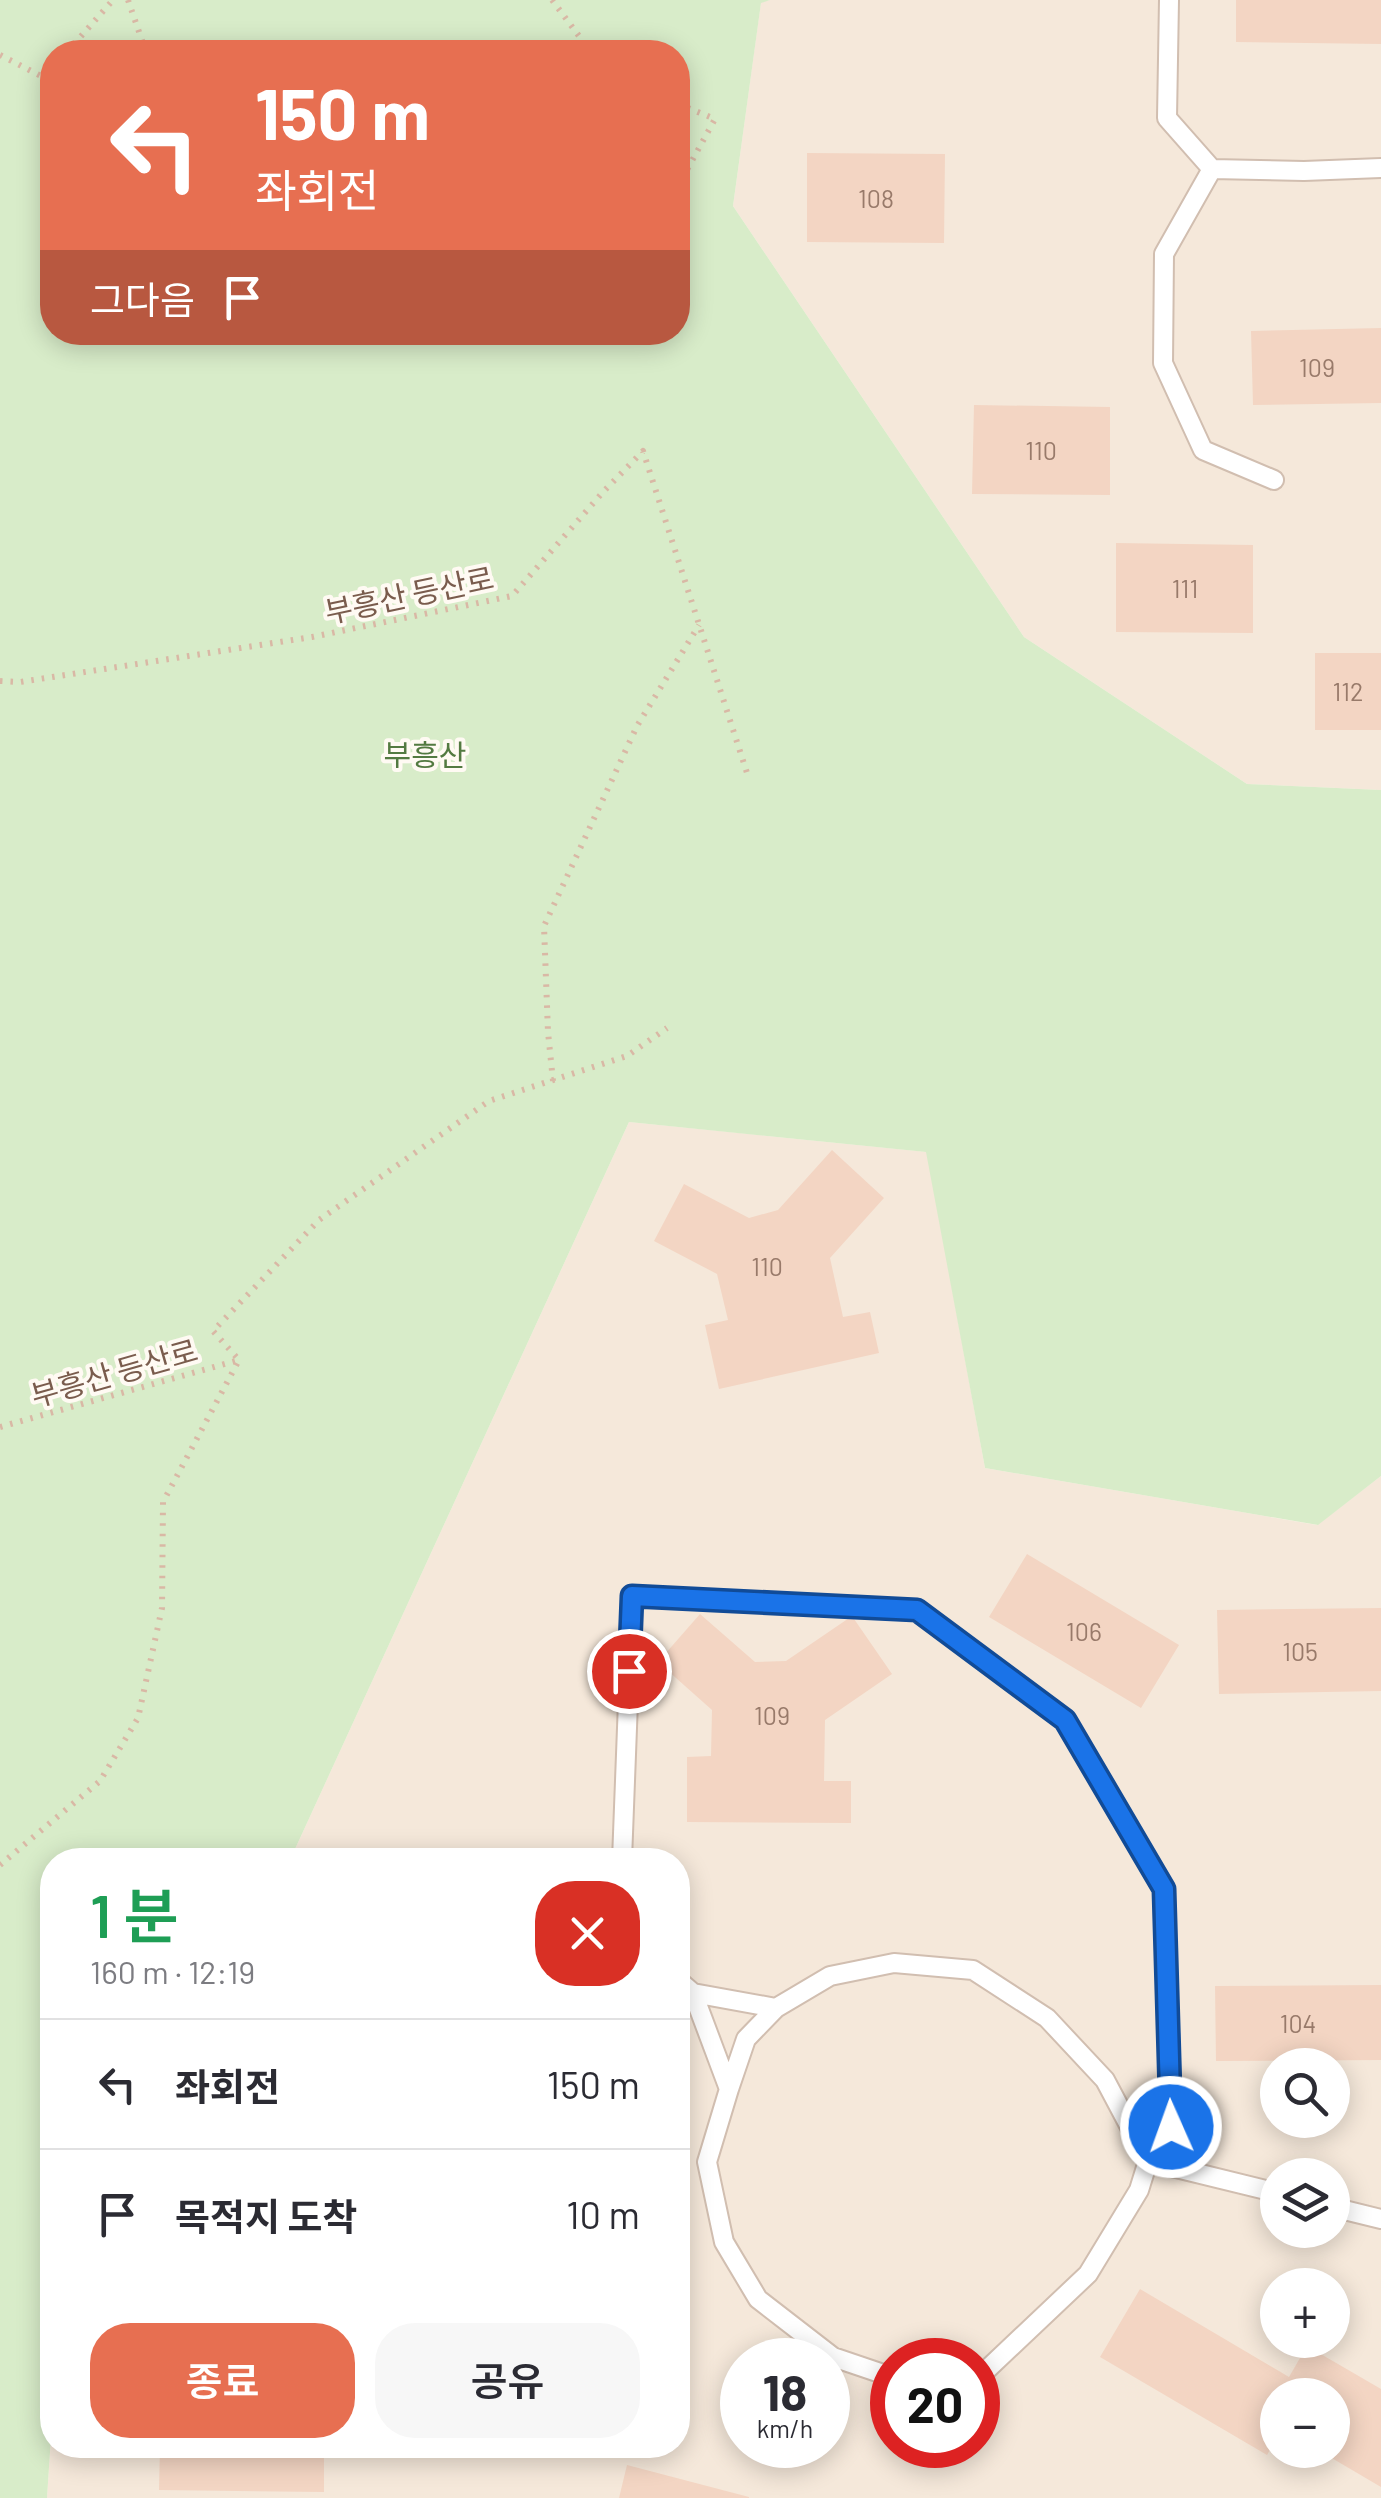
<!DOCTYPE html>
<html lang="ko">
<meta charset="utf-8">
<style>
:root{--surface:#fff;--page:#f7f7f7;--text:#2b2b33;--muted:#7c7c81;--line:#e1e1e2;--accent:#e76f51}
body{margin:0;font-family:Barlow,"Noto Sans KR",sans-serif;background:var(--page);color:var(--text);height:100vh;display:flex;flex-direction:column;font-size:38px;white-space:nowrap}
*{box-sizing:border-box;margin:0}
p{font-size:32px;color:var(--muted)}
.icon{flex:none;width:55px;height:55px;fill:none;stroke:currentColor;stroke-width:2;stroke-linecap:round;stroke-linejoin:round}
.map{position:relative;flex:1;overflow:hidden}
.details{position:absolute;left:40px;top:1848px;width:650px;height:610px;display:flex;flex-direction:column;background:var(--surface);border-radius:40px;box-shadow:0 5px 25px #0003}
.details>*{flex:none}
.hud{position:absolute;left:40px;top:40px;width:650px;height:305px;border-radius:40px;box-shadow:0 5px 25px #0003;background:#e76f51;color:#fff;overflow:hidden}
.controls{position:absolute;left:1260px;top:2048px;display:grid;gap:20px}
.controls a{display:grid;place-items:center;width:90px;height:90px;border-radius:50%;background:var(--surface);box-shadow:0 5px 25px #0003;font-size:50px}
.speed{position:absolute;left:720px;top:2338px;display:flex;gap:20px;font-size:50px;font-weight:700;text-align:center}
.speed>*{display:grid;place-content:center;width:130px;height:130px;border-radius:50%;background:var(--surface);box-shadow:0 5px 25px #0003;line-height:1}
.speed small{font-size:25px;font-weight:400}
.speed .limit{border:15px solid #d22;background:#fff;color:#111}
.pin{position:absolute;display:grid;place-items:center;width:85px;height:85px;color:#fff;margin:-42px;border:5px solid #fff;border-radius:50%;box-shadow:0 2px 10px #0007}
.me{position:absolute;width:110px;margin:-55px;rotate:358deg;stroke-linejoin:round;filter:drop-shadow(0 0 8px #0008)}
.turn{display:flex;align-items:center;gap:35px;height:210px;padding:0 50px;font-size:45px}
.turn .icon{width:130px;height:130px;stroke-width:2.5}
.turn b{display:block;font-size:70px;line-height:85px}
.then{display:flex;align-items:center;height:95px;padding:0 50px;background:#0003;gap:20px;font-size:38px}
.round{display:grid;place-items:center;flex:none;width:105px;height:105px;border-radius:40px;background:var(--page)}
.overview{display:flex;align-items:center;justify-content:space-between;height:170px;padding:0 50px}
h1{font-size:60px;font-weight:600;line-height:75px;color:#1e9e55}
.cta{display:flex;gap:20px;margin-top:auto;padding:20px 50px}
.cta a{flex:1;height:115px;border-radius:40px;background:var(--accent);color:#fff;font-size:40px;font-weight:600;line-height:115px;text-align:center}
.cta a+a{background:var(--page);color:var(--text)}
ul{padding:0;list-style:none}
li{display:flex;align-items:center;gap:30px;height:130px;padding:0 50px;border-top:2px solid var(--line)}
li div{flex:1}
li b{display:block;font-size:38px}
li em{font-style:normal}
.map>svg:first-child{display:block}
.residential{fill:#f5e8da;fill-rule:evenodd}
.green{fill:#d8ecc9;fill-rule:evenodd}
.building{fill:#f3d5c3}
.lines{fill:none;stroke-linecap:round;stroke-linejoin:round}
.service-casing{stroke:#d1beb0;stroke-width:22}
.path{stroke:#d9b8a5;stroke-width:6;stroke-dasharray:2.5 8;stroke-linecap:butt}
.service{stroke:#fff;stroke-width:18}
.route-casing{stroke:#114b97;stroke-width:25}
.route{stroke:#1a73e8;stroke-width:18}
.labels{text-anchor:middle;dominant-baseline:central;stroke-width:8;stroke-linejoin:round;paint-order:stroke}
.number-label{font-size:25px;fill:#987a6a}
.street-label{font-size:30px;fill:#7a5c4d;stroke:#fffaf3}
.park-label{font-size:30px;fill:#537a41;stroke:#fffaf3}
</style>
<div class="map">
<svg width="1381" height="2498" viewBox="0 0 1381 2498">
<rect width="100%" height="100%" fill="#fdf6ec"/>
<path class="residential" d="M 770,0 L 1381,0 L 1381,790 L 1247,784 L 1024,637 L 733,206 L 761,2 Z
M 629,1122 L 927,1152 L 985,1468 L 1317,1525 L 1381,1476 L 1381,2498 L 47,2498 L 52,2422 L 52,2445 L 678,2445 L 678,1860 L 290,1860 ZM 1278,2065 L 1332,2065 L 1332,2120 L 1278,2120 ZM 1278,2175 L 1332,2175 L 1332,2230 L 1278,2230 ZM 1278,2285 L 1332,2285 L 1332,2340 L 1278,2340 ZM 742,2360 L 828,2360 L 828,2445 L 742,2445 ZM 892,2360 L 978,2360 L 978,2445 L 892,2445 ZM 1278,2395 L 1332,2395 L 1332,2450 L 1278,2450 Z"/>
<path class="green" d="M 0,0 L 770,0 L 761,3 L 733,206 L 1024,637 L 1247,784 L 1381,790 L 1381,1476 L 1318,1525 L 985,1468 L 926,1152 L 629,1122 L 290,1860 L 52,1860 L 52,2422 L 47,2498 L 0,2498 ZM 52,52 L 678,52 L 678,332 L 52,332 Z"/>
<path class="building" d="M 1236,0 L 1381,0 L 1381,44 L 1236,42 Z
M 807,153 L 945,154 L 944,243 L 807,242 Z
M 1381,328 L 1381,403 L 1253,405 L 1251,331 Z
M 974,405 L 1110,407 L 1110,495 L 972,494 Z
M 1116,543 L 1253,545 L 1253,633 L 1116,632 Z
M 1315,653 L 1381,653 L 1381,730 L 1315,730 Z
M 832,1150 L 884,1198 L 830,1258 L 843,1317 L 870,1312 L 879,1353 L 719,1389 L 705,1325 L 728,1320 L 717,1274 L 654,1241 L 684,1184 L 749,1218 L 778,1210 Z
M 1027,1554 L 1179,1645 L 1141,1708 L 989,1617 Z
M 1381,1608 L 1381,1691 L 1219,1694 L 1217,1610 Z
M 700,1614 L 755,1662 L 786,1661 L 852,1616 L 892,1674 L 825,1720 L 824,1781 L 851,1781 L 851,1823 L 687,1822 L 687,1757 L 711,1756 L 712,1710 L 658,1662 Z
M 1381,1985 L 1381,2060 L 1216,2061 L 1215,1986 Z
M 1140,2289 L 1289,2377 L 1307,2346 L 1381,2389 L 1381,2487 L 1318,2450 L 1332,2450 L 1332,2395 L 1278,2395 L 1278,2436 L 1267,2455 L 1100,2357 Z
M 160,2445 L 296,2445 L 296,2449 L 324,2449 L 324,2492 L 159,2490 Z
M 627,2465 L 749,2497 L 749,2498 L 619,2498 Z"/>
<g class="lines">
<g class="service-casing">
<path id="service" d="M 1169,0 L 1167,118 L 1212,169 L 1304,171 L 1381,168
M 1212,169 L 1164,254 L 1163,363 L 1203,450 L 1274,480
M 622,1860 L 632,1596 L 917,1611 L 1065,1720 L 1163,1889 L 1172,2167 L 1278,2193
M 678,1980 L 693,1993 L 729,2089 L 707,2162 L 724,2242 L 758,2299 L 833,2357 L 892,2377
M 693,1993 L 776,2008 L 830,1976 L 894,1963 L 973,1970 L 1047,2018 L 1105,2080 L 1148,2161
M 729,2089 L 746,2039 L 776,2008
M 1332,2207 L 1381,2219
M 978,2378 L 1088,2274 L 1139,2190 L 1148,2161 L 1157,2163"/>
</g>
<path class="path" d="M 128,0 L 146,52
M 552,0 L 591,52
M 67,52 L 113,0
M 0,55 L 45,78 L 52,70
M 678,104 L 715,119 L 678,186
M 0,681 L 20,682 L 312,637 L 512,596 L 603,492 L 643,451 L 748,776
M 553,1081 L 548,1032 L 544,926 L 637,726 L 699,625
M 0,1427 L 239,1360
M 0,1865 L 100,1781 L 138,1718 L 162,1608 L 163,1502 L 239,1360 L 213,1331 L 319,1220 L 489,1101 L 627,1056 L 667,1028"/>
<use href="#service" class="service"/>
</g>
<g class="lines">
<g class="route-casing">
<path id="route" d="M 629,1671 L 632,1596 L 917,1610 L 1065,1720 L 1164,1889 L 1171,2127"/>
</g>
<use href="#route" class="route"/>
</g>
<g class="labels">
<g class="number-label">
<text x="876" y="198">108</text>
<text x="1317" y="367">109</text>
<text x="1041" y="450">110</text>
<text x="1185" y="588">111</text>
<text x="1348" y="691">112</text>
<text x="767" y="1266">110</text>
<text x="1084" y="1631">106</text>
<text x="1300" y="1651">105</text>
<text x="772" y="1715">109</text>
<text x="1298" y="2023">104</text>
</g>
<g class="street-label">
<text transform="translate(409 594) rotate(-12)">부흥산 등산로</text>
<text transform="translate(114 1372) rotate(-16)">부흥산 등산로</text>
</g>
<g class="park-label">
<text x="425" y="754">부흥산</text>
</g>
</g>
</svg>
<div class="controls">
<a><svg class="icon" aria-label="search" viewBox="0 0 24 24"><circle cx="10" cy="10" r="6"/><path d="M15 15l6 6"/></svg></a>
<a><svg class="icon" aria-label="layers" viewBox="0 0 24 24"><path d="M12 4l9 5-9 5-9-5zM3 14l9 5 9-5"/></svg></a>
<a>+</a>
<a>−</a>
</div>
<div class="speed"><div>18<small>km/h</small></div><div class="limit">20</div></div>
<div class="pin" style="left:629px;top:1671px;background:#d93025"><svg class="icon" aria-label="arrive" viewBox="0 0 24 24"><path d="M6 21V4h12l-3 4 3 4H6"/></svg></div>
<svg class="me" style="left:1171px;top:2127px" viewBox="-20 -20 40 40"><circle r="17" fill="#1a73e8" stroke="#fff" stroke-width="3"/><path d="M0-11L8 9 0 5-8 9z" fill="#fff"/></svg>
<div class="hud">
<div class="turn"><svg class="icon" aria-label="left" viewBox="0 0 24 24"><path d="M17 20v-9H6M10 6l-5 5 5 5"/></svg><div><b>150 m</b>좌회전</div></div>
<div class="then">그다음<svg class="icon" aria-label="arrive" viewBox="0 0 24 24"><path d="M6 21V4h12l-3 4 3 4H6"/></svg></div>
</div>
<section class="details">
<div class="overview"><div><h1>1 분</h1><p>160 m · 12:19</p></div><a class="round" style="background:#d93025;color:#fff"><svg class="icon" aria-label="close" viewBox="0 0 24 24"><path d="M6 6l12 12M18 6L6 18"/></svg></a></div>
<ul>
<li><svg class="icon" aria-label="left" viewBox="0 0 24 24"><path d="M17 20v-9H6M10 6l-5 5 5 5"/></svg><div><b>좌회전</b></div><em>150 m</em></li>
<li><svg class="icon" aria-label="arrive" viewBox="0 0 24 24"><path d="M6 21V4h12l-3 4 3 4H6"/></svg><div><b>목적지 도착</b></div><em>10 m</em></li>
</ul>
<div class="cta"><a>종료</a><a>공유</a></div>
</section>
</div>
